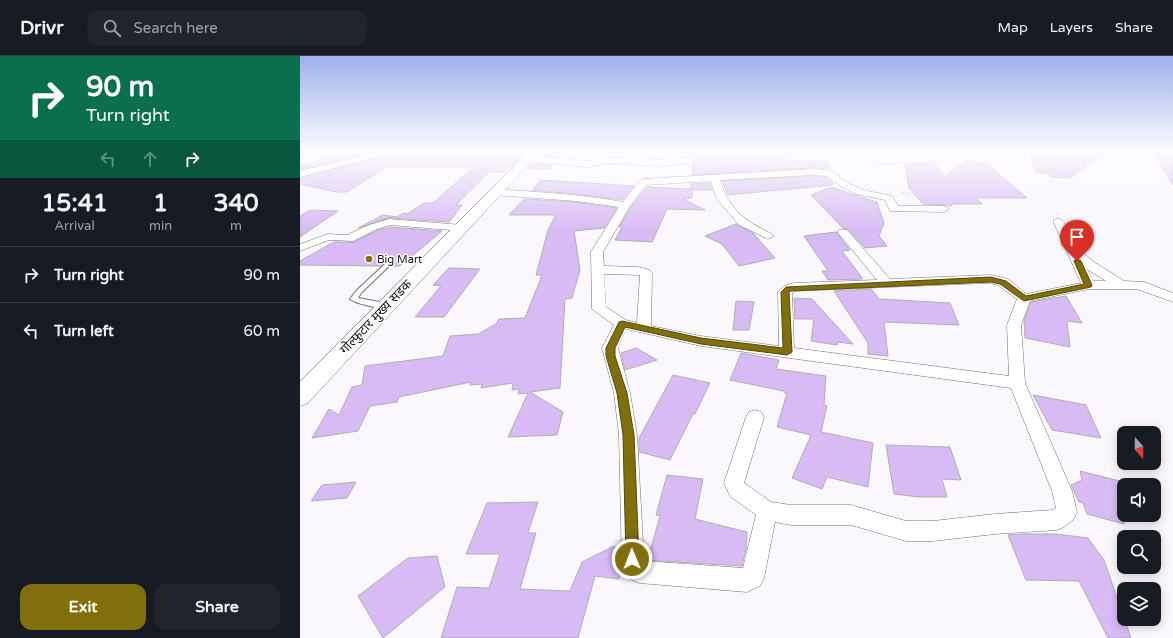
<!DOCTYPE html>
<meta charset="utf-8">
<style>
:root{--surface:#171b24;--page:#20242c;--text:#f1f3f6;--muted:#9ea1a6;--line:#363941;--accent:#816f0d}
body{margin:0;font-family:"Varela Round","Noto Sans Devanagari",sans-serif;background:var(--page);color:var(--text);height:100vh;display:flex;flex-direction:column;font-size:15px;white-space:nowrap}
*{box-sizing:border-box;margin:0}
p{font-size:13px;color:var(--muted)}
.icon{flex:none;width:22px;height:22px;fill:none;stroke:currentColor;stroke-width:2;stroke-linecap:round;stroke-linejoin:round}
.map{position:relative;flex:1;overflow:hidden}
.side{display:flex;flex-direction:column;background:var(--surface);width:300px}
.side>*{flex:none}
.top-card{background:#0b6e4f;color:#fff;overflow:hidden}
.needle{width:26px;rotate:160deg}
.fabs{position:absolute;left:817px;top:370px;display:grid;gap:8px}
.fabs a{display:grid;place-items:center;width:44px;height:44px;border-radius:8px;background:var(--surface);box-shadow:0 2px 10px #0003;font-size:20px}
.pin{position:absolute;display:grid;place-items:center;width:34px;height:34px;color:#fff;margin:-41px -17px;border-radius:50% 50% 50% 0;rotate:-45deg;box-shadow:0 0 4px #0007}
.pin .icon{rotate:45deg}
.me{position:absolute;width:44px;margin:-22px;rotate:359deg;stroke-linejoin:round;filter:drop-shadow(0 0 3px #0008)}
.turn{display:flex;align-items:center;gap:14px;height:84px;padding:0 20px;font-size:18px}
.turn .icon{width:52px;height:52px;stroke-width:2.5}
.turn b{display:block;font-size:28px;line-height:34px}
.lanes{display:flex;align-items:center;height:38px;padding:0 20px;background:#0003;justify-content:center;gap:20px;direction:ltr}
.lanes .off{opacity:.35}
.eta{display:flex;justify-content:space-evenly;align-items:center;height:68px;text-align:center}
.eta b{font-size:24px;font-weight:800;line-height:28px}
.primary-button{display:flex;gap:8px;margin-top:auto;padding:8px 20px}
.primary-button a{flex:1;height:46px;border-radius:12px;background:var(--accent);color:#fff;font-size:16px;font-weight:800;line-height:46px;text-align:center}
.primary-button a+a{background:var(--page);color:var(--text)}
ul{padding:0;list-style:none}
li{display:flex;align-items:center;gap:12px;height:56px;padding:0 20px;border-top:1px solid var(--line)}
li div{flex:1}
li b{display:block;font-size:15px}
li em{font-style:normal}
header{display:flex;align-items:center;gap:24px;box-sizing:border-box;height:56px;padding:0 20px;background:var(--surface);border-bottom:1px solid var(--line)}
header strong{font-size:19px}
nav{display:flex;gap:22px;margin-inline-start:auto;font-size:14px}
.search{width:280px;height:36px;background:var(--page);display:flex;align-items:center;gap:10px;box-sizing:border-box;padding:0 14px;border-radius:12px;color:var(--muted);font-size:15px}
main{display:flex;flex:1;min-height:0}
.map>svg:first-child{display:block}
.building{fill:#d8baf5;stroke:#b0aeb3}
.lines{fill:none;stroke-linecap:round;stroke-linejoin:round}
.lane-casing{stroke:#737075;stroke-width:2}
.street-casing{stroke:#737075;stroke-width:1}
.secondary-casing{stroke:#737075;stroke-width:1}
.path{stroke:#7f7e81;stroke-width:1.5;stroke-dasharray:0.5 2;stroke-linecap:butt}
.lane{fill:#fff;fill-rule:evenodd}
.street{fill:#fff;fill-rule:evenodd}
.secondary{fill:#fff;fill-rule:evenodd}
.route{fill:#816f0d;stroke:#544808}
.poi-dot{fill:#816f0d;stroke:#fff;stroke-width:1.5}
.labels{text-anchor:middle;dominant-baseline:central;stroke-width:3;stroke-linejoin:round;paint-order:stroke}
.far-poi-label{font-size:11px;fill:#121213;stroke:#fff;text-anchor:start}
.street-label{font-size:13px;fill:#121213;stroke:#fff}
</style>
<header>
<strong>Drivr</strong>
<div class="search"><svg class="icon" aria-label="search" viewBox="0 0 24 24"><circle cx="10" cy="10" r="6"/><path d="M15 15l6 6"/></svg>Search here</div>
<nav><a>Map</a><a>Layers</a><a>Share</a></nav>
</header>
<main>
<section class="side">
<div class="top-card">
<div class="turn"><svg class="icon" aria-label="right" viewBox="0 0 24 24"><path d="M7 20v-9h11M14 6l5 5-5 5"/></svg><div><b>90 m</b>Turn right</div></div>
<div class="lanes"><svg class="icon off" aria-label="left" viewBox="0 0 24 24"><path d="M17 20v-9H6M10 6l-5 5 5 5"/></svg><svg class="icon off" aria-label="ahead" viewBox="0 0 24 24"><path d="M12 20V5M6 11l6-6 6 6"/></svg><svg class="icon" aria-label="right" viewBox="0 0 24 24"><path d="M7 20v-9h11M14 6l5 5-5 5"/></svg></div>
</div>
<div class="eta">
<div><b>15:41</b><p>Arrival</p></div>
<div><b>1</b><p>min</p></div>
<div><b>340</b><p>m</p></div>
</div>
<ul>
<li><svg class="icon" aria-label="right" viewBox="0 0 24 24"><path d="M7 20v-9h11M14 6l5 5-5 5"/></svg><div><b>Turn right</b></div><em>90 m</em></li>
<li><svg class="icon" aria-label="left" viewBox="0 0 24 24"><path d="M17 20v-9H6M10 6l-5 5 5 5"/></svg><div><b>Turn left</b></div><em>60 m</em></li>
</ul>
<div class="primary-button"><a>Exit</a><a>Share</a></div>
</section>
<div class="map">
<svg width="873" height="582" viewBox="0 0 873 582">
<rect width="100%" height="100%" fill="#faf7fd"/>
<path class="building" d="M 44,95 L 76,95 L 0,113 L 0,110 Z
M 96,95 L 227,95 L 211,111 L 207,111 L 204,116 L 189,116 L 156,149 L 162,149 L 149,166 L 89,162 L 58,172 L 83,159 L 97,161 L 104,157 L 107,158 L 124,147 L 133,147 L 174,111 L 87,111 L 47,136 L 36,136 L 0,128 L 0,122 L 94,98 Z
M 242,95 L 266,95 L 260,101 L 239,99 Z
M 387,95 L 494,95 L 487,104 L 527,104 L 529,113 L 512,112 L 392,119 L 393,106 L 399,106 Z
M 602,95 L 626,95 L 628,99 L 603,99 Z
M 729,95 L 807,95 L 770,122 L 752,121 L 749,118 L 736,116 Z
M 852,95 L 873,95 L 873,129 Z
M 668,104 L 688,109 L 727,142 L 676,142 L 682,148 L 653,148 L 651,150 L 623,148 L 609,132 L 605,108 L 629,108 L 633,105 L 644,121 Z
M 232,107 L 252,109 L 249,113 L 227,112 Z
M 512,120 L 526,121 L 532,126 L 533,129 L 428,139 L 422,125 Z
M 241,124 L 334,130 L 322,144 L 275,138 L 232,134 Z
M 410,127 L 412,134 L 392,134 L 392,142 L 383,143 L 405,154 L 367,153 L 352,186 L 315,184 L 322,171 L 319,171 L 331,151 L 347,131 L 391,133 L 391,128 Z
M 531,131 L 577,146 L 584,167 L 579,180 L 587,190 L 565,192 L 548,173 L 543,172 L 511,139 Z
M 224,143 L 276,146 L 317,152 L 304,172 L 274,175 L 280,214 L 272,242 L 265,243 L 260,332 L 230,336 L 263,356 L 257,379 L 208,381 L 228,337 L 218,338 L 219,333 L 212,334 L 213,327 L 181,332 L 182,328 L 170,329 L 171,326 L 99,341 L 97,346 L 70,350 L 58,375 L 12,382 L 29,353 L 39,359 L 52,331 L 62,329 L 65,310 L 143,300 L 150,280 L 178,278 L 196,268 L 199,263 L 225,262 L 242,219 L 236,219 L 248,174 L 256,159 L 209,159 Z
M 10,154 L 38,155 L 0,181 L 0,160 Z
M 436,168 L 453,177 L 475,202 L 439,210 L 422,188 L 405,180 Z
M 90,171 L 142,175 L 100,210 L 91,210 L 92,207 L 89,205 L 81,210 L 0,209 L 0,205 L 34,186 L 54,186 L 78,174 Z
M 536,176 L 550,194 L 542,195 L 563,223 L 528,224 L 522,215 L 528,215 L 504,180 Z
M 149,212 L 180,213 L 144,261 L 115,261 L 141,230 L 133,229 Z
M 571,233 L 579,243 L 650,247 L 659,269 L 584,266 L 588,300 L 568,298 L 568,287 L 534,235 Z
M 766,240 L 782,267 L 767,265 L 770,291 L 725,282 L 724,264 L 731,246 Z
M 494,242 L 512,243 L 553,288 L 538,286 L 537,289 L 511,285 L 514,263 L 495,263 Z
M 436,245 L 454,246 L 449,274 L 433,274 Z
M 336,292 L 357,304 L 325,314 L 321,297 Z
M 441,297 L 479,304 L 476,313 L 526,320 L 524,349 L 527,350 L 521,376 L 573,387 L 568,431 L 527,421 L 522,433 L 492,422 L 511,379 L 477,371 L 487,337 L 484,337 L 484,335 L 430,324 Z
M 373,319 L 410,327 L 395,358 L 393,358 L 370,404 L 339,396 L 339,382 Z
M 733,339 L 786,349 L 801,382 L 752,374 Z
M 586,389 L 650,391 L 661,424 L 642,423 L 647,441 L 619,441 L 594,438 Z
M 780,415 L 824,426 L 824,468 L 787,458 L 783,447 L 779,446 L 771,429 L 782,424 Z
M 367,419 L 403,423 L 395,463 L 447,476 L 446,492 L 442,510 L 345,504 L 345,492 L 351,492 L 360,460 L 356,459 Z
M 56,426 L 47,442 L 11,445 L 22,429 Z
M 238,446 L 228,477 L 236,477 L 220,533 L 270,535 L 282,506 L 312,491 L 320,491 L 321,512 L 319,523 L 295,520 L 278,582 L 141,582 L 157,531 L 189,532 L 200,498 L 166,498 L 187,447 Z
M 721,478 L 756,478 L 788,482 L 804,504 L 831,582 L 808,582 L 779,525 L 726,524 L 708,479 Z
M 137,500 L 145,531 L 83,582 L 58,540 L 108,502 Z"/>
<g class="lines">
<g class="lane-casing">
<path id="lane" d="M 88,206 L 90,207 L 90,209 L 61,237 L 58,242 L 90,248 L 91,250 L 90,252 C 81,253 56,248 50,243 L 56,235 L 86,207 Z"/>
</g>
<g class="street-casing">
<path id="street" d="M 82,95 L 95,95 L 94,97 L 0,121 L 0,115 Z
M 515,95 L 556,96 L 583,101 L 629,100 L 633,103 L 629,106 L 583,107 L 556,100 L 519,97 Z
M 227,100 L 288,105 L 311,101 L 359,104 L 390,101 L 394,104 L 390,107 L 359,110 L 311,107 L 288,111 L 224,105 L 223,103 L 224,101 Z
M 512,113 L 532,115 L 548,127 L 563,134 L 592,140 L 598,150 L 644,150 L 649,153 L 644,156 L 590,155 L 585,144 L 557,138 L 542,131 L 527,120 L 512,119 L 420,124 C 430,155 444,164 472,178 L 474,180 L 468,183 L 439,169 L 416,142 L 411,125 L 346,129 L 330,150 L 303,196 L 304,210 L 338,211 L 350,214 L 352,217 L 351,270 L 401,280 L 479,290 L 478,236 L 484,230 L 494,227 L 577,224 L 539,178 L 537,176 L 539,174 L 547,174 L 590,223 L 691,219 L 708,223 L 726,238 L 781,227 L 753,165 L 758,162 L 763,165 L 777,193 L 780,194 L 794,206 L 824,225 L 844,226 L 873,237 L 873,246 L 837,233 L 789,233 L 730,245 L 721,269 L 725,327 L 772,435 L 777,456 L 774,463 L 764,471 L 757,474 L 695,478 L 633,485 L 606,485 L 551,469 L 491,469 L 475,466 L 464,522 L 460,530 L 447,536 L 339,527 C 330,524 326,519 322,510 L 319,379 L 314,337 L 302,292 L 314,269 L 292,253 L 291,196 L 319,151 L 276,145 L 194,139 L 189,136 L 194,133 C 237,136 280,138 323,146 L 340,124 L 343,123 ZM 787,213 L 806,225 L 793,225 ZM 304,218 L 340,219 L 337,267 L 326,264 L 306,251 ZM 691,227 L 698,229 L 717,243 L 707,269 L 709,320 L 494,292 L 492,237 L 496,235 ZM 326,273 L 401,290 L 711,332 L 752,435 L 756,452 L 753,454 L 695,458 L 633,465 L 606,465 L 551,449 L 491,449 L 471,446 L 444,427 L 464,361 L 461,356 L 455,354 L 449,356 L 446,361 L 424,427 L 430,440 L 456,459 L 443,512 L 344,505 L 337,379 L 330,337 L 318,292 Z
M 89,163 L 162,169 L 167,172 L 162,175 L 90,169 L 77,173 L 53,185 L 29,184 L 0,195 L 0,188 L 28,178 L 47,179 L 69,169 Z"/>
</g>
<g class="secondary-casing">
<path id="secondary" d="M 229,95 L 241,95 L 8,347 L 0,350 L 0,326 Z"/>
</g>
<path class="path" d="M 601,136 L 612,138"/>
<use href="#lane" class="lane"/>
<use href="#street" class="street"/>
<use href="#secondary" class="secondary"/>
</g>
<linearGradient id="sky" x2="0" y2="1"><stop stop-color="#9eb0ed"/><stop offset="0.54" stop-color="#fdfbfe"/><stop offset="1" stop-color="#fdfbfe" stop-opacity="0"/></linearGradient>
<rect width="873" height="176" fill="url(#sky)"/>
<path class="route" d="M 777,203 L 781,205 L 792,229 L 791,231 L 724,245 L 700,228 L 691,226 L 491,235 L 489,236 L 492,296 L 487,299 L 401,288 L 325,271 L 315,292 L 315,300 L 327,337 L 334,379 L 339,503 L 337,507 L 332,509 L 328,507 L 326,503 L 323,379 L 317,337 L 306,300 L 306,292 L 319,266 L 322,265 L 401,282 L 483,292 L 481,236 L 486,231 L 691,221 L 706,225 L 726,240 L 784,228 L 774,205 Z"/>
<circle class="poi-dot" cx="69" cy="203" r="4"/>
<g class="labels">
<g class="far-poi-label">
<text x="77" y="203">Big Mart</text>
</g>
<g class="street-label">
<text transform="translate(76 261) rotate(-46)">गोल्फुटार मुख्य सडक</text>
</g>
</g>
</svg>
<div class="fabs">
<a><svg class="needle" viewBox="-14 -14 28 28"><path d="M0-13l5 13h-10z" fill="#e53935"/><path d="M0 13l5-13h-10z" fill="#9ea1a6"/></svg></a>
<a><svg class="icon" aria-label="sound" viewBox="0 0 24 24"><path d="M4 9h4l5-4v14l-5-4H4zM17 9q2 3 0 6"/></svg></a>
<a><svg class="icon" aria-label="search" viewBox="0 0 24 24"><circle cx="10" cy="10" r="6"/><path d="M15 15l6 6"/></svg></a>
<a><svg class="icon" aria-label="layers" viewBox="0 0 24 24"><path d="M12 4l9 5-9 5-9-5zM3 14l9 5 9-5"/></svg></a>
</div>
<div class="pin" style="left:777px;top:205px;background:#d93025"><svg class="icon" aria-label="arrive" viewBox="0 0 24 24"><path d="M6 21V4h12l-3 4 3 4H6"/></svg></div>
<svg class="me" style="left:332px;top:503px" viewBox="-20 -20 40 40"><circle r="17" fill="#816f0d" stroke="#fff" stroke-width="3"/><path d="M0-11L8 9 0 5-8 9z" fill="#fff"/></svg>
</div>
</main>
